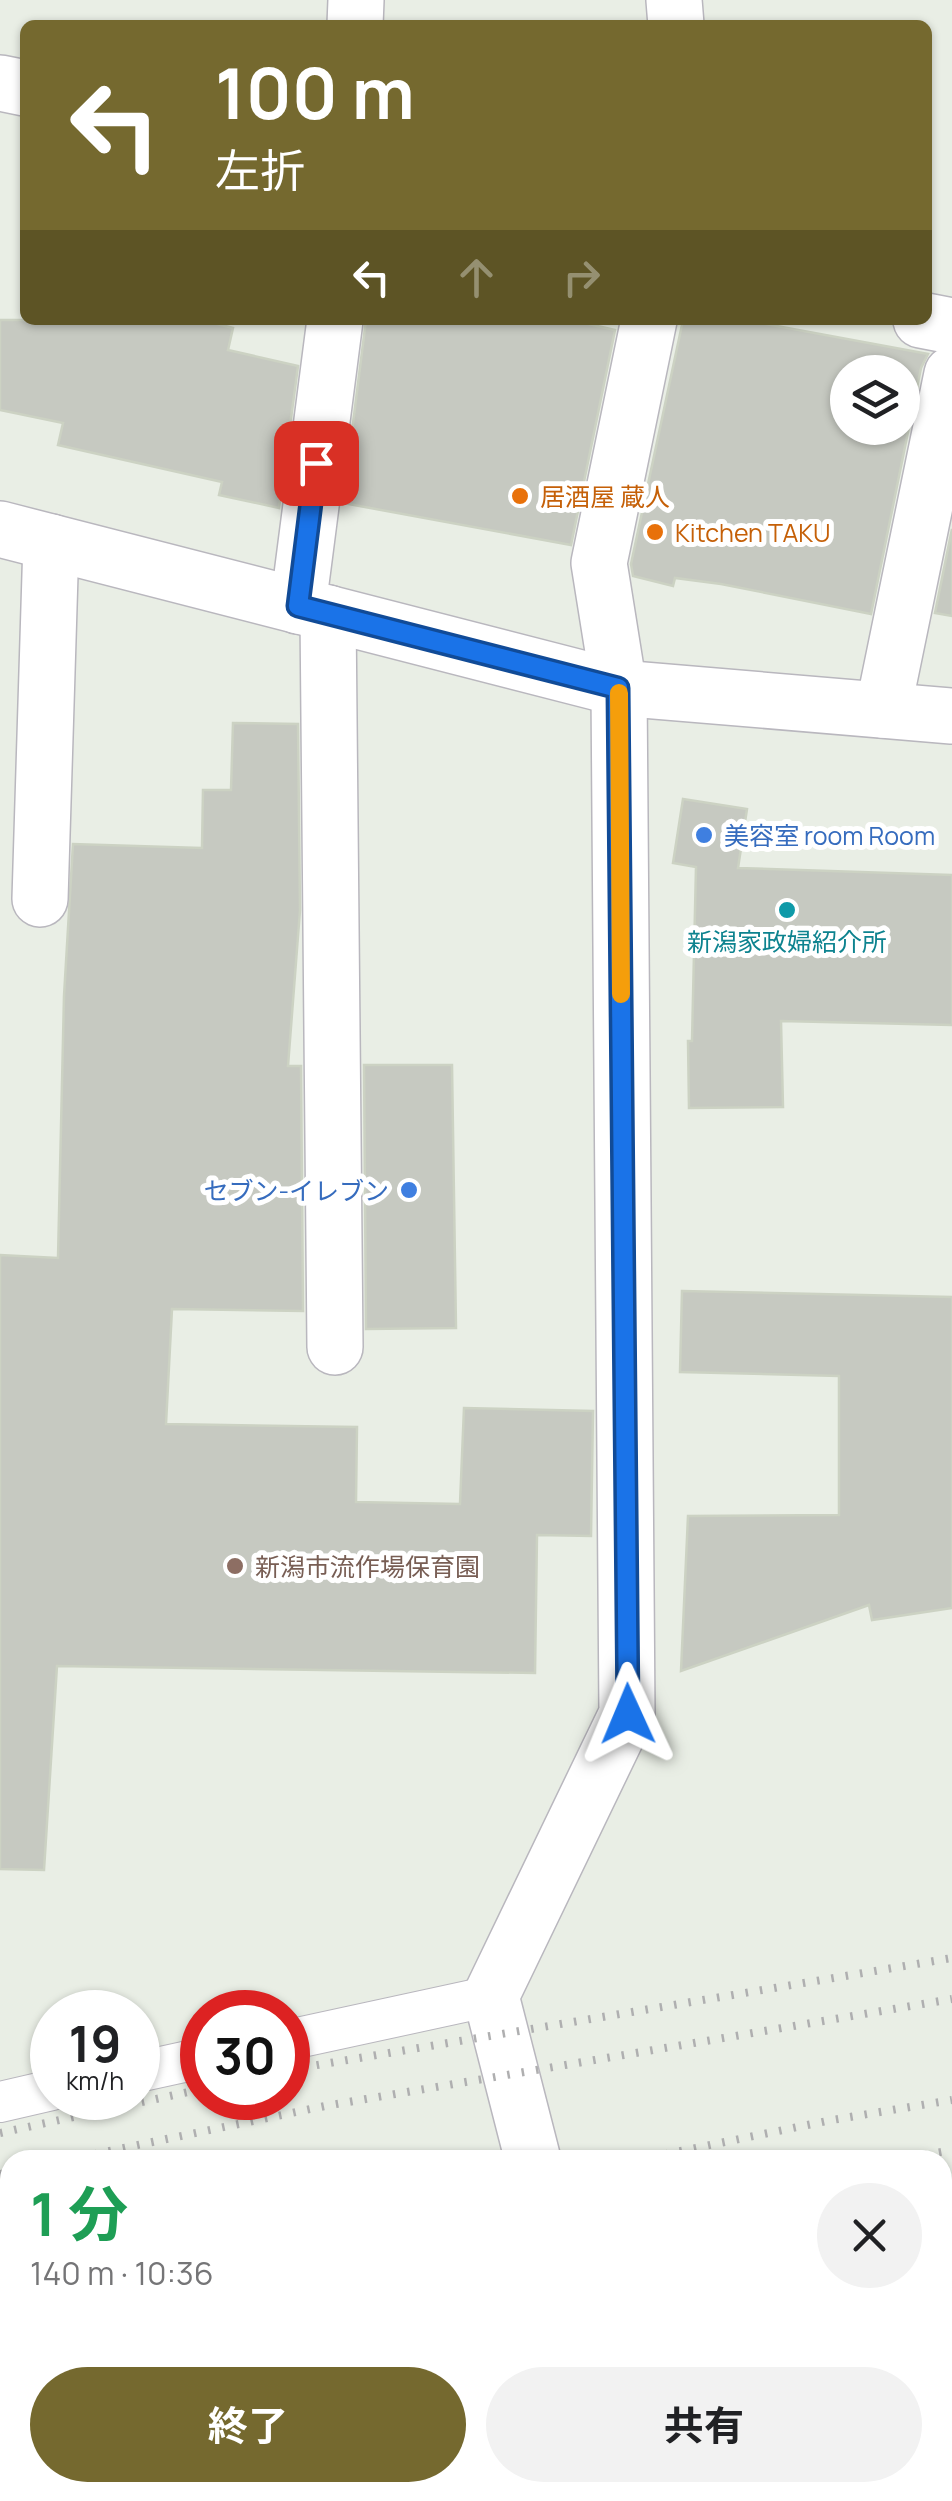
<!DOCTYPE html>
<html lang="ja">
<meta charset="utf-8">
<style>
:root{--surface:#fff;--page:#f2f2f2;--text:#202124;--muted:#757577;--accent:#75692f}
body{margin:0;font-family:Manrope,"Noto Sans JP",sans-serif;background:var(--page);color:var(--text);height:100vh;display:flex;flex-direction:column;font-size:38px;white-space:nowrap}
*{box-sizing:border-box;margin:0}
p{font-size:32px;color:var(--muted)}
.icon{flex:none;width:55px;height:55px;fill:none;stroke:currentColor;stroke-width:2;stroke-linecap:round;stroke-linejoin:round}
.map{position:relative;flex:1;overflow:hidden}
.sheet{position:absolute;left:0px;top:2150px;width:952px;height:352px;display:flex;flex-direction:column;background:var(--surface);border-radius:30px 30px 0 0;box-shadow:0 2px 8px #0004}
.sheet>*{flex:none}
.guide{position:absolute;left:20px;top:20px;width:912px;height:305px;border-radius:15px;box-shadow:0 2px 8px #0004;background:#75692f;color:#fff;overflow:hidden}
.buttons{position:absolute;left:830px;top:355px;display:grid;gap:20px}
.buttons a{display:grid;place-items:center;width:90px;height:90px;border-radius:50%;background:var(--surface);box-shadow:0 2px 8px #0004;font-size:50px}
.speed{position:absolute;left:30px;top:1990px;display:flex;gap:20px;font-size:50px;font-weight:700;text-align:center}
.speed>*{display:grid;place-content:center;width:130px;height:130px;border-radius:50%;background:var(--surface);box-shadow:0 2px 8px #0004;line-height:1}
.speed small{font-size:25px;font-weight:400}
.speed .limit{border:15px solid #d22;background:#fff;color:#111}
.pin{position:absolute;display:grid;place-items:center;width:85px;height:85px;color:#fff;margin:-42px;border-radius:20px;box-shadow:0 5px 15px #0006}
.me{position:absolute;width:110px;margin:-55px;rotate:359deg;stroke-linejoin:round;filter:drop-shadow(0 0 8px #0008)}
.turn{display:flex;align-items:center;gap:35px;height:210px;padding:0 30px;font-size:45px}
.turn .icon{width:130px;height:130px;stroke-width:2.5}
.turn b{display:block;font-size:70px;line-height:85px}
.lanes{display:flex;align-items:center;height:95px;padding:0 30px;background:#0003;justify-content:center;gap:50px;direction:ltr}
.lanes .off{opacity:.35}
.round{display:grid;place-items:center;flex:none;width:105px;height:105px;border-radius:52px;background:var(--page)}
.overview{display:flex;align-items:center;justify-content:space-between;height:170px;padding:0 30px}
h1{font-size:60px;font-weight:700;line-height:75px;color:#1e9e55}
.cta{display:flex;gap:20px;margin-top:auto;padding:20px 30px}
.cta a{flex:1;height:115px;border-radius:60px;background:var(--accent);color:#fff;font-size:40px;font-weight:700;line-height:115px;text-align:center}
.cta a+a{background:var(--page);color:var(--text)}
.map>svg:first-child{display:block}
.building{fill:#c6c9c1;stroke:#ccd2c3;stroke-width:2.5;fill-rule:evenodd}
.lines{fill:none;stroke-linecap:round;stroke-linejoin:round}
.service-casing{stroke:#b9b7be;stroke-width:42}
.minor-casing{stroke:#b9b7be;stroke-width:58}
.tertiary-casing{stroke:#b9b7be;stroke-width:58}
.service{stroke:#fff;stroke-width:40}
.minor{stroke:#fff;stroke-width:55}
.tertiary{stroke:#fff;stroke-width:55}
.rail{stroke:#afafb0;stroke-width:8;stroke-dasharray:2.5 12;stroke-linecap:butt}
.route-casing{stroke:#114b97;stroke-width:25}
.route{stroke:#1a73e8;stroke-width:18}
.slow{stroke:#f59e0b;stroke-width:18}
.food-dot{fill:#e8710a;stroke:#fff;stroke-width:4}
.shop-dot{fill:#3f7fe0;stroke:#fff;stroke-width:4}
.culture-dot{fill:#0f9aa8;stroke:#fff;stroke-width:4}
.education-dot{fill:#8d6e63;stroke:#fff;stroke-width:4}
.labels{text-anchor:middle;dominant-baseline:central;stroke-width:10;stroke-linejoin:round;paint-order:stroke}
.food-label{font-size:25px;fill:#c56008;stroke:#fff;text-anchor:start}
.shop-label{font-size:25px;fill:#366cbe;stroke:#fff;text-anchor:start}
.culture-label{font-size:25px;fill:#0d838f;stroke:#fff}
.education-label{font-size:25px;fill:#785e54;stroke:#fff;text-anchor:start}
</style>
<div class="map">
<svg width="952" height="2501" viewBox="0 0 952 2501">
<rect width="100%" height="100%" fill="#e9eee5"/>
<path class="building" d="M 0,320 L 202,320 L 233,328 L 228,350 L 298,366 L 279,508 L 219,495 L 222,482 L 58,445 L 63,423 L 0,410 Z
M 366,320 L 571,320 L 615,330 L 571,545 L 343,503 Z
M 683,320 L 745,320 L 928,354 L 921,368 L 871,614 L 721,584 L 675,578 L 673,586 L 633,576 L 631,564 ZM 848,372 L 902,372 L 902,428 L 848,428 Z
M 952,529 L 952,616 L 935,613 Z
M 233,723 L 298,724 L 300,910 L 288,1066 L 301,1066 L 303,1311 L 172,1309 L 166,1424 L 357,1427 L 356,1502 L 460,1504 L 464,1408 L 593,1411 L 591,1536 L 537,1535 L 535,1673 L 57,1666 L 44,1870 L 0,1869 L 0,1255 L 58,1258 L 64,996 L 73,844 L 202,848 L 203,790 L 231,790 Z
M 683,799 L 747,809 L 738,868 L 952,875 L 952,1025 L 781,1021 L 783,1107 L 689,1108 L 688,1041 L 692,1041 L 696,867 L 673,863 Z
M 364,1065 L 452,1065 L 456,1328 L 366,1329 Z
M 682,1291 L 952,1297 L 952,1608 L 872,1620 L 869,1605 L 681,1671 L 688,1516 L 839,1515 L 839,1376 L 680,1372 Z"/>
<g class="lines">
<g class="service-casing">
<path id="service" d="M 288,2040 L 491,1996
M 138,2072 L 202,2058
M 0,2102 L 52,2090
M 801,2501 L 802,2492"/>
</g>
<g class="minor-casing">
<path id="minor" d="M 674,0 L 676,25
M 355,25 L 356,0
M 0,83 L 25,88
M 921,320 L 952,326
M 298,606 L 335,320
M 328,613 L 335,1347
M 883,710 L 952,374
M 40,899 L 51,542
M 533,2160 L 491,1996 L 627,1714 L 619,688 L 599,563 L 649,320
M 942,2398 L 952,2395
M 564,2501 L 600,2492"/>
</g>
<g class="tertiary-casing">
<path id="tertiary" d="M 0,529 L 619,688 L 952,716"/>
</g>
<use href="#service" class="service"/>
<use href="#minor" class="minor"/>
<use href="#tertiary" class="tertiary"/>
<path class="rail" d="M 288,2070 L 952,1958
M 0,2133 L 202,2089
M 66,2160 L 325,2106 L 952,1999
M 637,2160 L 832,2120 L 952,2100
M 896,2160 L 952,2150
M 0,2174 L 10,2172
M 0,2300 L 10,2297
M 0,2351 L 10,2349"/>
</g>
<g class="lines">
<g class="route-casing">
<path id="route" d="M 316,463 L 298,606 L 618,688 L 628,1714"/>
</g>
<use href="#route" class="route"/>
<path class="slow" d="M 619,693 L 621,994"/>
</g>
<g class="food-dot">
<circle cx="520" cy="496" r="10"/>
<circle cx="655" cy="532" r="10"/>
</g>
<g class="shop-dot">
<circle cx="704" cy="835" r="10"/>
<circle cx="409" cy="1190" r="10"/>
</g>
<circle class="culture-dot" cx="787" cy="910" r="10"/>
<circle class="education-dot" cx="235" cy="1566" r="10"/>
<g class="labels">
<g class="food-label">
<text x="540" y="496">居酒屋 蔵人</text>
<text x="675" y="532">Kitchen TAKU</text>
</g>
<g class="shop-label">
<text x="724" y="835">美容室 room Room</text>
<text x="389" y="1190" text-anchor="end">セブン-イレブン</text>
</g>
<g class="culture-label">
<text x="787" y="941">新潟家政婦紹介所</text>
</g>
<g class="education-label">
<text x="255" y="1566">新潟市流作場保育園</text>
</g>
</g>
</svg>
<div class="buttons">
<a><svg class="icon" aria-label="layers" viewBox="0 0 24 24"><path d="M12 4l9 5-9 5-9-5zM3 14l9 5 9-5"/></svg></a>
</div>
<div class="speed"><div>19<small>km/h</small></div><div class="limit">30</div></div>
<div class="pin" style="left:316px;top:463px;background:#d93025"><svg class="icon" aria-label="arrive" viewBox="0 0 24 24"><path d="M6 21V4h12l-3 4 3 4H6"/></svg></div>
<svg class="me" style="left:628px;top:1714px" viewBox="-20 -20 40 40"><path d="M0-17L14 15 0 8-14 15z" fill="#1a73e8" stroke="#fff" stroke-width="4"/></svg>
<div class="guide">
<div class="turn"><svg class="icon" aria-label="left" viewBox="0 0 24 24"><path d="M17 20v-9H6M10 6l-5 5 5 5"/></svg><div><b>100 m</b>左折</div></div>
<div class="lanes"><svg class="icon" aria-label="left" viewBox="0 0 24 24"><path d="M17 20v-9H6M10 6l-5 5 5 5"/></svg><svg class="icon off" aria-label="ahead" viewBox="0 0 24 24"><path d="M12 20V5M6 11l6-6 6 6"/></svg><svg class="icon off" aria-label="right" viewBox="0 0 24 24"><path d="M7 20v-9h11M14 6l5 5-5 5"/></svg></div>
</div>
<section class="sheet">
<div class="overview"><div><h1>1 分</h1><p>140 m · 10:36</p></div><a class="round"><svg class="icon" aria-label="close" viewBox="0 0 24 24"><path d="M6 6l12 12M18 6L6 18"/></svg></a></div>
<div class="cta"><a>終了</a><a>共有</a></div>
</section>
</div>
